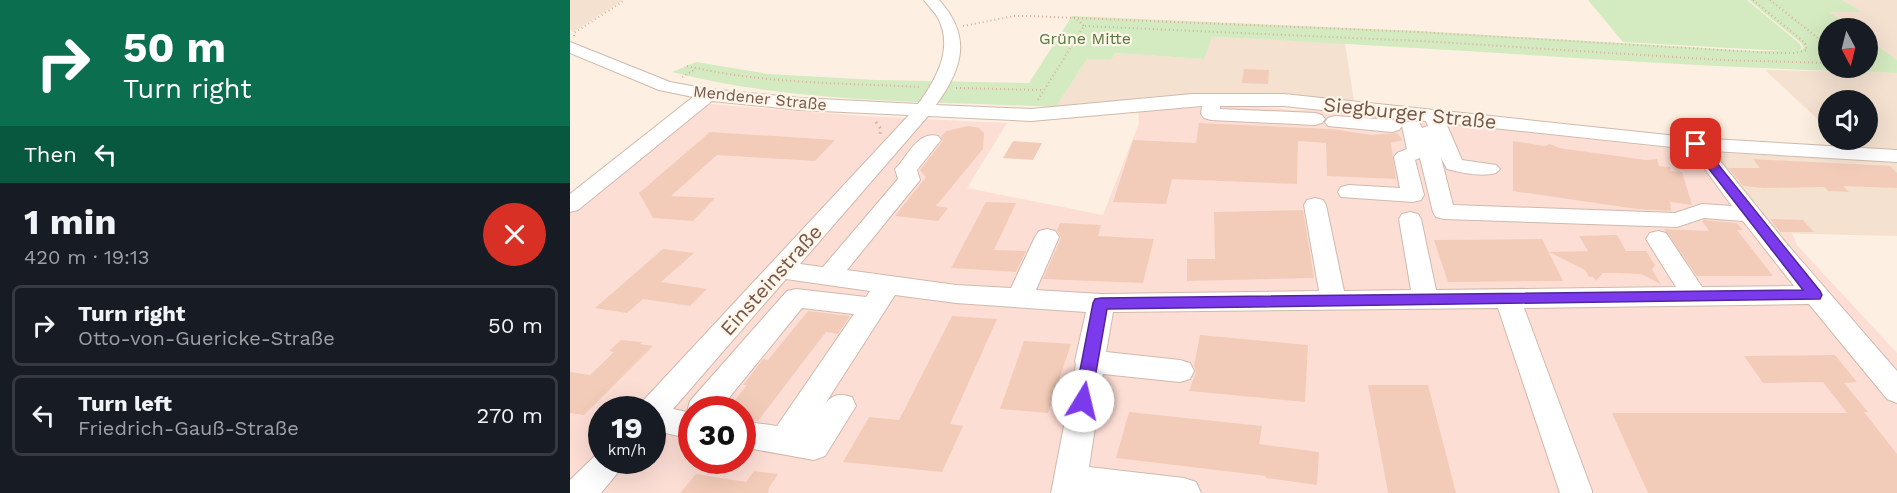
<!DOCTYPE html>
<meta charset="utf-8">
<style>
:root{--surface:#171b24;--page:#20242c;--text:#f1f3f6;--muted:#9ea1a6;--line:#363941}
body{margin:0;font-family:"Work Sans",sans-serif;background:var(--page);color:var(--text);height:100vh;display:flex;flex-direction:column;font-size:22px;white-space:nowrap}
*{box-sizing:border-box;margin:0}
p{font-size:20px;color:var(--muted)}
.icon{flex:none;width:33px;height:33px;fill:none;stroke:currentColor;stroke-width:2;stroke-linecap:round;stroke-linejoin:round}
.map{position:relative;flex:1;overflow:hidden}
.details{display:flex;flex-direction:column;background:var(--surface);width:570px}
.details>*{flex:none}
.banner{background:#0b6e4f;color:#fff;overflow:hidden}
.needle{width:39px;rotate:173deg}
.buttons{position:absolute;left:1248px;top:18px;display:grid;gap:12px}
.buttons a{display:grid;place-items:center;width:60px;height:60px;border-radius:50%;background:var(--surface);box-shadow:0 6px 24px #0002;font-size:30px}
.speed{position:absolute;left:18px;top:396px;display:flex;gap:12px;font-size:30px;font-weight:700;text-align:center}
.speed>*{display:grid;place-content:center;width:78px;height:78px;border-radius:50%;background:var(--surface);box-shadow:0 6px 24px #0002;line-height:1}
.speed small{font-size:15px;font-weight:400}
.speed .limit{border:9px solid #d22;background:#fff;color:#111}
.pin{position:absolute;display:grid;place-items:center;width:51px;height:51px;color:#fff;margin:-26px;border-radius:12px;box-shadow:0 3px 9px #0006}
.me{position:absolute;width:66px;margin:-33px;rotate:9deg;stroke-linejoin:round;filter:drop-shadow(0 0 4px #0008)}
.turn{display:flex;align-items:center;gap:21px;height:126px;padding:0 24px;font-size:27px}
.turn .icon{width:78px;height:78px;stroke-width:2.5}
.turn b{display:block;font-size:42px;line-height:51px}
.then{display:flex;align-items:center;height:57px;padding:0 24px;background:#0003;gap:12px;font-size:22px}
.round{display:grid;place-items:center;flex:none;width:63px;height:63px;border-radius:32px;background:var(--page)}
.headline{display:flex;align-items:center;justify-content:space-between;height:102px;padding:0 24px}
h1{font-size:36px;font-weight:700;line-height:45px}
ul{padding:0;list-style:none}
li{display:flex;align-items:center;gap:18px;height:81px;margin:0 12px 9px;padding:0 12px;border:3px solid var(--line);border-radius:9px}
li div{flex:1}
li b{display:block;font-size:22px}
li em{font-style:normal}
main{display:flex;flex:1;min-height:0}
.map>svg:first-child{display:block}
.residential{fill:#f4e1d0}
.commercial{fill:#fdded5;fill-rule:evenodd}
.green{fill:#d4eac0}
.building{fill:#f3ccb9}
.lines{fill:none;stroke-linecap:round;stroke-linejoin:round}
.minor-casing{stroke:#d0b9ac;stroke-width:2}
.path-far2{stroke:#d7af9c;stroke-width:2;stroke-dasharray:1 3;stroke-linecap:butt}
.path-far1{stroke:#d7af9c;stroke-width:3;stroke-dasharray:1.5 4.5;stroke-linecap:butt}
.path{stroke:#d7af9c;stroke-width:4;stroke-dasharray:1.5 5;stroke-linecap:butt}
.minor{fill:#fff;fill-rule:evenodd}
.route{fill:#7c3aed;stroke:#51269a;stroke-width:1.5}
.labels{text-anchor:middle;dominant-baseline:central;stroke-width:4.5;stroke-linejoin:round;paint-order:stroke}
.far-park-label{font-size:16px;fill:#557b40;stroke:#fff5e9}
.far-street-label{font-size:16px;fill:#755548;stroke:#fff5e9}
.street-label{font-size:20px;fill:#755548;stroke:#fff5e9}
</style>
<main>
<section class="details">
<div class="banner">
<div class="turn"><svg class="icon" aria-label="right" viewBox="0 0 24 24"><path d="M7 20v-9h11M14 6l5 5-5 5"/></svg><div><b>50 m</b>Turn right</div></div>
<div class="then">Then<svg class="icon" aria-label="left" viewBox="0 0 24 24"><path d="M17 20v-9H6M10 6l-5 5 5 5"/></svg></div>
</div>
<div class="headline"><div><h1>1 min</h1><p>420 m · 19:13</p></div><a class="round" style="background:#d93025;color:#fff"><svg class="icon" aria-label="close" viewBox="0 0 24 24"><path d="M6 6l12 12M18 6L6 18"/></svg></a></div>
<ul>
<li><svg class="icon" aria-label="right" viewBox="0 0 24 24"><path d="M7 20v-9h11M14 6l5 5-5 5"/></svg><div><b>Turn right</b><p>Otto-von-Guericke-Straße</p></div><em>50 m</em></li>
<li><svg class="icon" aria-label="left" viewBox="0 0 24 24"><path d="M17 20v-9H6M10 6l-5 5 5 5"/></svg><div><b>Turn left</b><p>Friedrich-Gauß-Straße</p></div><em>270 m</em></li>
</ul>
</section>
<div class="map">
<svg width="1327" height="493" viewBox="0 0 1327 493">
<rect width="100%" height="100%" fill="#fdf0e2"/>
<path class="residential" d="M 0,0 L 53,0 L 3,32 L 0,29 Z
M 1272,0 L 1327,0 L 1327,60 L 1298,39 L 1298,28 L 1282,28 L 1258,12 L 1290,12 Z
M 641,37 L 775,43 L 784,101 L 693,94 L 597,95 L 486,107 L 517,59 L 541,60 L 545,53 L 634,59 Z
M 1195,70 L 1327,73 L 1327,149 L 1279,148 L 1270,140 L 1298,140 L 1298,100 L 1258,100 L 1258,129 Z
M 1147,153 L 1327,161 L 1327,236 L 1200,233 L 1142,157 Z"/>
<path class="commercial" d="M 139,104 L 293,116 L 437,123 L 397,188 L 533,215 L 569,123 L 568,111 L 671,105 L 722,110 L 758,110 L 1107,149 L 1124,157 L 1183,233 L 1222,233 L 1227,245 L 1327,353 L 1327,493 L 0,493 L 0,207 ZM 32,410 L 82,410 L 82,460 L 32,460 ZM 122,410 L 172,410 L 172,460 L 122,460 Z"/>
<path class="green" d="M 1018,0 L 1177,0 L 1229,43 L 1232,48 L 1228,51 L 1234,48 L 1231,43 L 1179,0 L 1272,0 L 1291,12 L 1259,12 L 1282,28 L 1258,28 L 1258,68 L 1298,68 L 1298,39 L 1327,60 L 1327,73 C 1098,67 870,47 642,37 L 634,59 L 545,53 L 541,60 L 517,59 L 486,107 C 359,101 226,104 102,72 L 126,62 L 198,74 L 307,80 L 459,83 L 502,16 L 849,31 L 1182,51 L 1213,51 L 1053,42 Z"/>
<path class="building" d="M 674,69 L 699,70 L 698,84 L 672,83 Z
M 629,123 L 762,129 L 801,135 L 827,133 L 833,140 L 821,143 L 826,179 L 757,176 L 756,143 L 728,141 L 727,184 L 602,179 L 596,204 L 543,202 L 563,140 L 626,143 Z
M 398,126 L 409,128 L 414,133 L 413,149 L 366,206 L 378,208 L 368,221 L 325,216 L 356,177 L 350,170 L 373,141 L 371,137 L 376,131 Z
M 140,132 L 265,140 L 245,161 L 147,155 L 101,196 L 145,198 L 123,221 L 83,218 L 69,193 Z
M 443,141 L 472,143 L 463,160 L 433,158 Z
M 943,141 L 975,146 L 980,144 L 989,148 L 1076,160 L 1087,159 L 1089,166 L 1100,167 L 1101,171 L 1112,172 L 1122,205 L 1100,202 L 1101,211 L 1067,209 L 943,191 Z
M 1183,159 L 1320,166 L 1327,173 L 1327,188 L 1273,186 L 1279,192 L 1258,191 L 1255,187 L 1194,188 L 1173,186 L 1158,168 L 1190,168 Z
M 416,202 L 446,203 L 424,250 L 456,251 L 446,272 L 381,268 Z
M 733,210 L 744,278 L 617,281 L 617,259 L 645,259 L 644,212 Z
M 1200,219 L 1233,220 L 1244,232 L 1210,232 Z
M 1134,220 L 1167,223 L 1173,230 L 1167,230 L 1203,276 L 1127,276 L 1094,229 L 1139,231 L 1132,221 Z
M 490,223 L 531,225 L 528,236 L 584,239 L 573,283 L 473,279 L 491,238 L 487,230 Z
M 1047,235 L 1056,251 L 1076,251 L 1085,265 L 1082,270 L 1091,284 L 1071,274 L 1046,273 L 1033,273 L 1026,281 L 1023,277 L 1019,277 L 1015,270 L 979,252 L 1018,251 L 1009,236 Z
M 972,239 L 993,281 L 878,282 L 864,240 Z
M 93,249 L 124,253 L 91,282 L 137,289 L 120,306 L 73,299 L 57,313 L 25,308 Z
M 238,311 L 280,316 L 268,334 L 256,332 L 188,421 L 172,419 L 172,410 L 157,410 L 177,385 L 173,385 L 193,359 L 198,360 Z
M 382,316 L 427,319 L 380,424 L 393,426 L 372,472 L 273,462 L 299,417 L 329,420 Z
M 630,335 L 738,345 L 735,402 L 619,391 L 626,372 L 624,366 Z
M 51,340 L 72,342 L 70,344 L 83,346 L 14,415 L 0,413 L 0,372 L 20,375 L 44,352 L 39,351 Z
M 454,341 L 501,344 L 478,413 L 430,409 Z
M 1265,355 L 1287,382 L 1274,383 L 1298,412 L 1294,412 L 1327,454 L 1327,493 L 1078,493 L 1042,413 L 1277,413 L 1253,382 L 1193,383 L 1174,356 Z
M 798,385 L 858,385 L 886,493 L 818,493 Z
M 559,412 L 692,426 L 689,444 L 749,452 L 747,485 L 696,478 L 696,476 L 546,458 Z
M 184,471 L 208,474 L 199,488 L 198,493 L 110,493 L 126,474 L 176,482 Z"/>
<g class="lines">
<g class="minor-casing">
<path id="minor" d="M 354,0 L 369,0 C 402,36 393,68 366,105 L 461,109 L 622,94 L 714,94 L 1126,138 L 1327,150 L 1327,162 L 1142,151 L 1216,243 L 1327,371 L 1327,403 L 1317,399 L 1239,304 L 954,308 L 1022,491 L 1022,493 L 990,493 L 928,308 L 543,312 L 536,352 L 610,360 L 620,363 L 624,371 L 620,379 L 610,382 L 533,374 L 519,467 L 614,478 L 626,482 L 631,493 L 481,493 L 506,364 L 505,361 L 516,312 L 386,303 L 325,295 L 246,418 C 257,402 260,390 282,397 L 286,406 L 255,456 L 244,460 L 172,447 L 172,421 L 207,426 L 284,314 L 232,308 L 149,410 L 122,410 L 122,439 L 82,430 L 82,410 L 68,410 L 71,403 L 339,115 L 230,110 L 142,101 L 8,210 L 0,212 L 0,194 L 123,97 L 89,90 L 0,53 L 0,42 L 100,82 L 138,89 L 230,98 L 348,104 C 366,80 384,48 368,18 C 365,12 358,6 354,0 ZM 632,106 L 631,114 L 634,118 L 641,120 L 745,125 L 752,123 L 755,119 L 752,115 L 745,113 L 650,109 L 650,106 L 714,106 L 856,121 L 858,126 L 852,128 L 849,122 L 835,122 L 832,126 L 837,149 L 827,153 L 824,157 L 830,188 L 779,185 L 771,187 L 768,192 L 771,197 L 843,202 L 851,200 L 854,195 L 845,160 L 850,158 L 863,212 L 866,217 L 874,219 L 1107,227 L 1134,218 L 1173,221 L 1224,286 L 1132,287 L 1096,233 L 1088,231 L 1080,233 L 1076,239 L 1106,287 L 866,290 L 851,219 L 848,214 L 840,212 L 832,214 L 829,219 L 841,290 L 774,291 L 756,205 L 753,200 L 745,198 L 737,200 L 734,205 L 749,291 L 531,294 L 466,290 L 489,237 L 485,231 L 477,229 L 469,231 L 465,237 L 441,288 L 386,285 L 277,270 L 350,180 L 347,170 L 371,140 L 368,136 C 350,131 339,152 329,165 L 325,169 L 328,179 L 253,267 L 230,264 L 358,116 L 461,121 ZM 876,123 L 1120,149 L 1162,206 L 1132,204 L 1105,213 L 883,205 L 871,158 L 877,169 C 892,173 912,177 926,173 L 930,169 L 926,165 L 892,160 ZM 216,279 L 300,291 L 296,297 L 226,289 L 217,291 L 120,401 L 117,412 L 103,409 Z
M 765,116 L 822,120 L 829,122 L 832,126 L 829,130 L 822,132 L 758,126 L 755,122 L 758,118 Z
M 32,449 L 32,460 L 55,460 L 50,470 L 31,493 L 0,493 L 0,480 Z"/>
</g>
<path class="path-far2" d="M 1200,0 L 1258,46
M 504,17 L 514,26
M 393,26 L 444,16 L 457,16 L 848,32 L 1204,53 L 1225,53 L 1237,50 L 1235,43 L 1183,0
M 4,36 L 4,33 L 55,0
M 117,66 C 194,84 273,83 351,87
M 112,77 L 126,69
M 386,88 L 473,90
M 468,100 L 514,26 L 850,41 L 1152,60 L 1258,63
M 306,122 L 307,124"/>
<path class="path-far1" d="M 306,122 L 311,129 L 310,135"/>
<path class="path" d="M 24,444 L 32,437"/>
<use href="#minor" class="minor"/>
</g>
<path class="route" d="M 1126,141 L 1130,142 L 1250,291 L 1252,295 L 1250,299 L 537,309 L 521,401 L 519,406 L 513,408 L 507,406 L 504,401 L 523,303 L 525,299 L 531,298 L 1233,290 L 1122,147 L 1122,142 Z"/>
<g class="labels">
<g class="far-park-label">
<text x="515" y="38">Grüne Mitte</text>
</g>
<g class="far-street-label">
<text transform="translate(190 98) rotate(6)">Mendener Straße</text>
</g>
<g class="street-label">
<text transform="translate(840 113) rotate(6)">Siegburger Straße</text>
<text transform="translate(201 280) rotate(-48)">Einsteinstraße</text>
</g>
</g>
</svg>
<div class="buttons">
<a><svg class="needle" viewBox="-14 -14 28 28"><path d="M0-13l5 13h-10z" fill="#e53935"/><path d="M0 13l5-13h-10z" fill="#9ea1a6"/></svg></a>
<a><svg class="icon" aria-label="sound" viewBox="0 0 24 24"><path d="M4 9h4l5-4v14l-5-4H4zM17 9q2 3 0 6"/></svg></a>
</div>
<div class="speed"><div>19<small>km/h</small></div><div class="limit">30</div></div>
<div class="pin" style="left:1126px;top:144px;background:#d93025"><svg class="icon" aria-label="arrive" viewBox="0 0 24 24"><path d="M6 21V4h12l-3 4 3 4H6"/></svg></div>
<svg class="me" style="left:513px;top:401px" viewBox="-20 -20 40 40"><circle r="19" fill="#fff"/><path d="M0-13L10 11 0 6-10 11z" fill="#7c3aed"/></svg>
</div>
</main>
